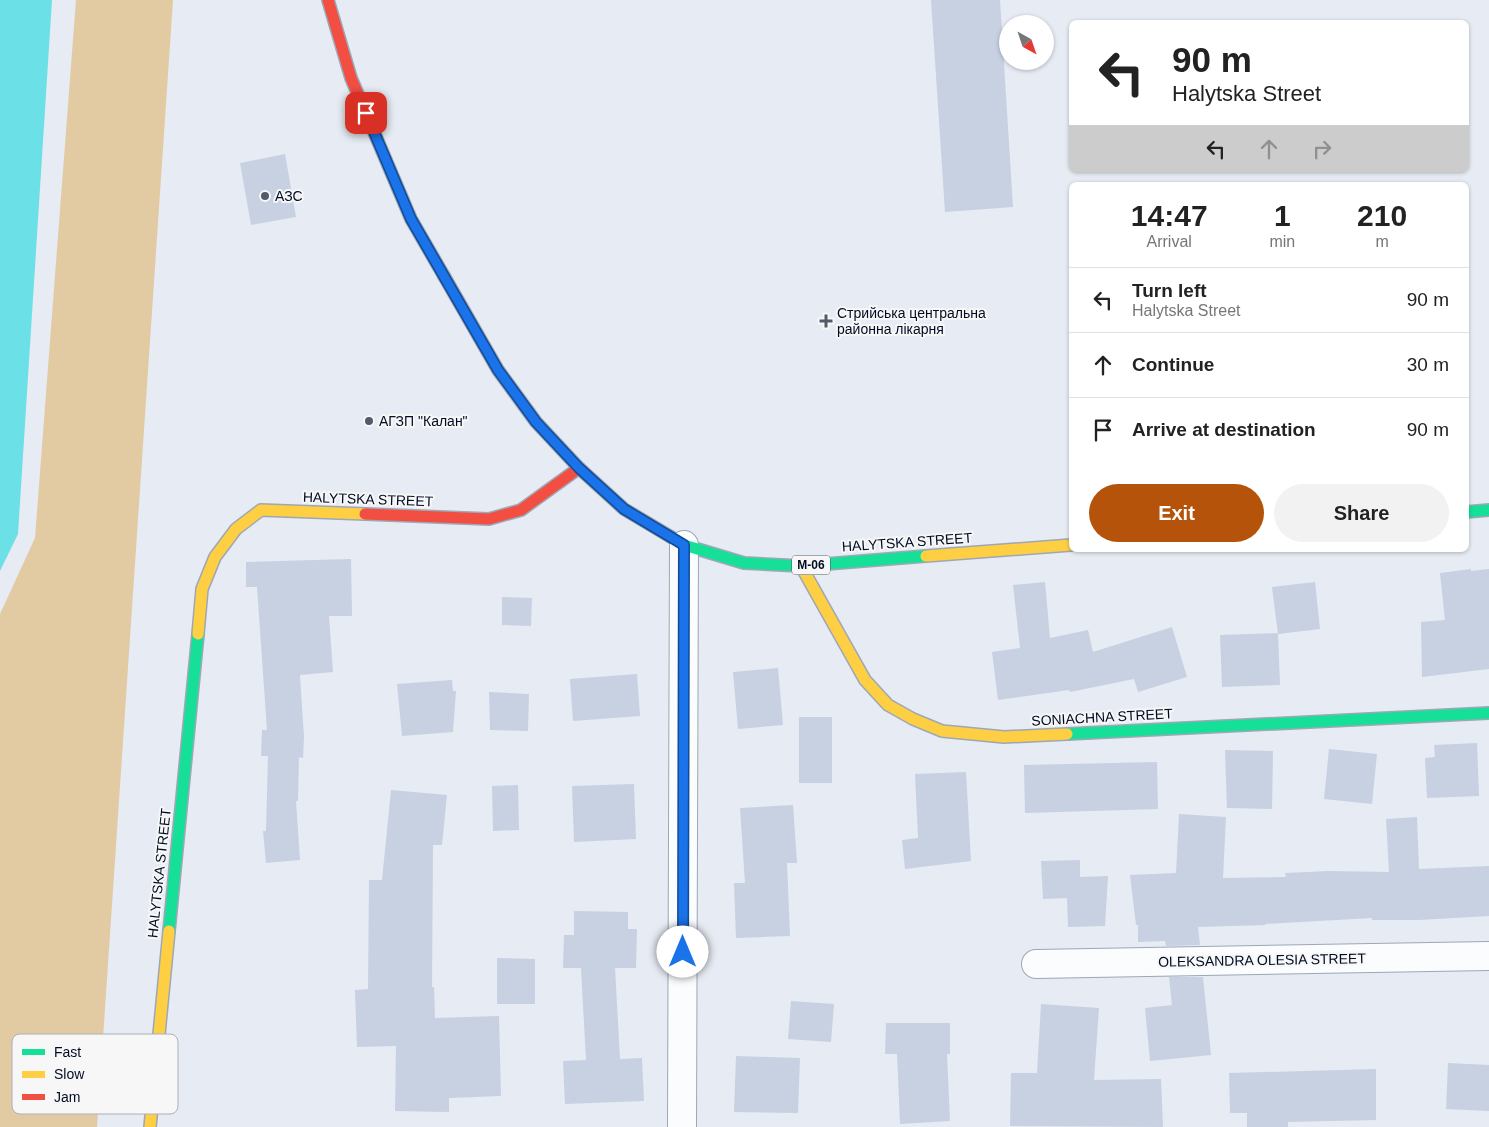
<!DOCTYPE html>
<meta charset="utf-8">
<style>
:root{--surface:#fff;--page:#f2f2f2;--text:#222;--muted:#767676;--line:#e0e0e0;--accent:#b45309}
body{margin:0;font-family:Arial,sans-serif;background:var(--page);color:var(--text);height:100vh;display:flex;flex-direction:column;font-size:19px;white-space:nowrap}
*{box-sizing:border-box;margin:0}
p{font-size:16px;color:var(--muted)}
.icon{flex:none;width:28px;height:28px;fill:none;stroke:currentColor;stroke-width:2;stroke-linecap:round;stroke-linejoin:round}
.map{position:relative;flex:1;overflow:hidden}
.details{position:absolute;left:1069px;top:182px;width:400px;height:370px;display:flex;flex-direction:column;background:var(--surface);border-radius:8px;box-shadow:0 1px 4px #0004}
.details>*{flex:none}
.hud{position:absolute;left:1069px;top:20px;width:400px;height:152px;border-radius:8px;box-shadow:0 1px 4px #0004;background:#fff;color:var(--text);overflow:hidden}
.needle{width:32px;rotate:140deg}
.fabs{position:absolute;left:999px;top:15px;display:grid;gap:10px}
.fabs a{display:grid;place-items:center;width:55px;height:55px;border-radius:50%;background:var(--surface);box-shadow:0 1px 4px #0004;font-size:25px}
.pin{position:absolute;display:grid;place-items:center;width:42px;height:42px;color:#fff;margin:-21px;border-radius:10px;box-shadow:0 2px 8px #0006}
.me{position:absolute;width:55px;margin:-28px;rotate:0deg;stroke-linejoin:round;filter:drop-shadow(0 0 4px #0008)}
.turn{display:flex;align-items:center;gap:18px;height:105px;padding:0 20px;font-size:22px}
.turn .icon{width:65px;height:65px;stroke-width:2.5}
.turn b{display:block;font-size:35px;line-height:42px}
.lanes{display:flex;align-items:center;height:48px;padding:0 20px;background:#0003;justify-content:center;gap:25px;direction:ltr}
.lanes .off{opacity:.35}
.eta{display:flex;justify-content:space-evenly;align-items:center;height:85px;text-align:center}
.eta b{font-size:30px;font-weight:700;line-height:35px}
.button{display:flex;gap:10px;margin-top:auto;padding:10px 20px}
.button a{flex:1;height:58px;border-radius:30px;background:var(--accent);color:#fff;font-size:20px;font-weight:700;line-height:58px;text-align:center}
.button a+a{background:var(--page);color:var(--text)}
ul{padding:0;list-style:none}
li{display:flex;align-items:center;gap:15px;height:65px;padding:0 20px;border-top:1px solid var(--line)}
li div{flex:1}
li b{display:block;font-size:19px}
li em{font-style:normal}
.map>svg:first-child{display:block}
.green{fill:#e2caa3}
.water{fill:#6ce0e7}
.building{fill:#c7d1e2}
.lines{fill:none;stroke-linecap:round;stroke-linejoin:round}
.street-casing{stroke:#9da7b6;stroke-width:30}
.fast-casing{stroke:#9da7b6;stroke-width:14}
.slow-casing{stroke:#9da7b6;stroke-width:14}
.jam-casing{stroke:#9da7b6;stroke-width:14}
.street{stroke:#fbfcfd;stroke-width:28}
.fast{stroke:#16e098;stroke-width:11}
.slow{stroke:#ffcf43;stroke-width:11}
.jam{stroke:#f24e42;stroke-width:11}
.route-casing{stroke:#114b97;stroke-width:12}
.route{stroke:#1a73e8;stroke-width:9}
.poi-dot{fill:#525a6c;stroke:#f7f7f7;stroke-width:2}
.labels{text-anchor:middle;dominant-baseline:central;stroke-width:4;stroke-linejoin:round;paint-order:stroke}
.shield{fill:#f7f7f7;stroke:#4b5263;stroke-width:1}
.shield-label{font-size:12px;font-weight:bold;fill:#010c24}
.poi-label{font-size:14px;fill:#010c24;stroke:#f7f7f7;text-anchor:start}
.street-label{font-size:14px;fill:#010c24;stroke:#f7f7f7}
.key{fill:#f7f7f7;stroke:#adb0b8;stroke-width:1}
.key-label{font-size:14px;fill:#010c24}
</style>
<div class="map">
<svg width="1489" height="1127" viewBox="0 0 1489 1127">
<rect width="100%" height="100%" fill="#e7ebf3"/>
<path class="green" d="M 76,0 L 173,0 L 97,1127 L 0,1127 L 0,614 L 35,538 Z"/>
<path class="water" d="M 0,0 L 52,0 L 18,534 L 0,571 Z"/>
<path class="building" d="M 931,0 L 1000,0 L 1013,207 L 945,212 Z
M 285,154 L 296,217 L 251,225 L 240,163 Z
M 351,559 L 352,616 L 329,616 L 333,672 L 300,675 L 304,737 L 303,758 L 299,757 L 298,801 L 296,801 L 300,860 L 266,863 L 263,831 L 266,831 L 268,756 L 261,756 L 262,730 L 267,730 L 257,587 L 246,587 L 246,562 Z
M 1471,569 L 1471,571 L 1489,569 L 1489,669 L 1422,677 L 1421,622 L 1445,620 L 1440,573 Z
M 1045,582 L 1050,638 L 1088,630 L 1093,652 L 1172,627 L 1187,677 L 1138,692 L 1134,679 L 1070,692 L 1069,690 L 998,700 L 992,652 L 1020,648 L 1013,585 Z
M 1315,582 L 1320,629 L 1278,634 L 1272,587 Z
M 502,597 L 532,598 L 531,626 L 502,625 Z
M 1278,633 L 1280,685 L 1222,687 L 1220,635 Z
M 778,668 L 783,725 L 738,729 L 733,672 Z
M 637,674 L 640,716 L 573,721 L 570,679 Z
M 452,680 L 453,691 L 456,691 L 453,732 L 402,736 L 397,684 Z
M 489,692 L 529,694 L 528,731 L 490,730 Z
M 799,717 L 832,717 L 832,783 L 799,783 Z
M 1477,743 L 1479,796 L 1427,798 L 1425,758 L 1435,757 L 1434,745 Z
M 1329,749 L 1377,754 L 1372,804 L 1324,799 Z
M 1225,750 L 1273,751 L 1272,809 L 1227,808 Z
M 1157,762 L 1158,809 L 1025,813 L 1024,765 Z
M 966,772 L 971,861 L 905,869 L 902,840 L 918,838 L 915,774 Z
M 634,784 L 636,839 L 574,842 L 572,786 Z
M 518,785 L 519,830 L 493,831 L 492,786 Z
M 391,790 L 447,795 L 442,845 L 433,845 L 432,987 L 434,987 L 435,1018 L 499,1016 L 501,1096 L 449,1098 L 449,1112 L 395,1111 L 396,1046 L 357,1047 L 355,990 L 368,989 L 369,880 L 382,880 Z
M 793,805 L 797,863 L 787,863 L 790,936 L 736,938 L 734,883 L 745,883 L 740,808 Z
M 1179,814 L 1226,817 L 1223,878 L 1286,877 L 1285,873 L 1329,871 L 1389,872 L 1386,819 L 1417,817 L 1419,869 L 1489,866 L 1489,916 L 1419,920 L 1372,920 L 1372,918 L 1265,924 L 1266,925 L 1198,927 L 1200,945 L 1166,946 L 1165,941 L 1138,942 L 1138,925 L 1136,925 L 1130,875 L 1176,873 Z
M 1080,860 L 1080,877 L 1108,876 L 1105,926 L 1068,927 L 1067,898 L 1043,899 L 1041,861 Z
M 574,911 L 628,912 L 628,929 L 637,929 L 636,968 L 615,968 L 620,1059 L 642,1058 L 644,1101 L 565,1104 L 563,1061 L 586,1060 L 581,968 L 563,968 L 564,935 L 574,935 Z
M 497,958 L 535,959 L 535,1004 L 497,1004 Z
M 1169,977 L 1203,977 L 1211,1055 L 1150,1061 L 1145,1008 L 1172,1005 Z
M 791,1001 L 834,1004 L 831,1042 L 788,1039 Z
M 1041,1004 L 1099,1008 L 1094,1080 L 1161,1079 L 1163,1127 L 1010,1126 L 1011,1073 L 1037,1073 Z
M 886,1023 L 950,1023 L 950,1054 L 947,1054 L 950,1121 L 900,1124 L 897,1054 L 885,1054 Z
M 736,1056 L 800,1058 L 798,1113 L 734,1112 Z
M 1448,1063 L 1489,1065 L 1489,1111 L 1446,1109 Z
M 1376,1069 L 1376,1120 L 1288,1122 L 1288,1127 L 1247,1127 L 1247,1113 L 1230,1113 L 1229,1073 Z"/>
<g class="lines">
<g class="street-casing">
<path id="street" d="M 1036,964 L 1489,956
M 682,1127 L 684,545"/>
</g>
<g class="fast-casing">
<path id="fast" d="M 1466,512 L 1489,510
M 671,537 L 684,545 L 744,563 L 801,566 L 926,556
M 1067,734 L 1489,713
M 169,931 L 198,634"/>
</g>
<g class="slow-casing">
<path id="slow" d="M 444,276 L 498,370 L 536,422 L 579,468 L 624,509 L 671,537
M 926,556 L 1071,545
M 801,566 L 865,680 L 888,705 L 913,719 L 942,731 L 1004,737 L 1067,734
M 198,634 L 202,589 L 215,557 L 236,529 L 261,510 L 365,514
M 150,1127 L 169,931"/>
</g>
<g class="jam-casing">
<path id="jam" d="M 328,0 L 351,78 L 411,219 L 444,276
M 365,514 L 489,519 L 521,510 L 579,468"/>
</g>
<use href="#street" class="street"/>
<use href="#fast" class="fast"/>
<use href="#slow" class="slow"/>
<use href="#jam" class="jam"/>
</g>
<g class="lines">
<g class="route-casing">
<path id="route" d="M 366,113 L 411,219 L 498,370 L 536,422 L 579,468 L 624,509 L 684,545 L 683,952"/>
</g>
<use href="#route" class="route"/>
</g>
<g class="poi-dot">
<circle cx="265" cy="196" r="5"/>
<path d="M823.5 313.5h5v5h5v5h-5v5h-5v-5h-5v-5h5z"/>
<circle cx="369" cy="421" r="5"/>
</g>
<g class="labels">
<rect class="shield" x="792" y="555.5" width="38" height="19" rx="4"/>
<g class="shield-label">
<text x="811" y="565">М-06</text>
</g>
<g class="poi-label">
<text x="275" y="196">АЗС</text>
<text x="837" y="313">Стрийська центральна<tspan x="837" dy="16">районна лікарня</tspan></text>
<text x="379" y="421">АГЗП "Калан"</text>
</g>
<g class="street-label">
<text transform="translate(368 499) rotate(2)">HALYTSKA STREET</text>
<text transform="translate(907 542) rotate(-4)">HALYTSKA STREET</text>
<text transform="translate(1102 717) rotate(-3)">SONIACHNA STREET</text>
<text transform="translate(159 873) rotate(-84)">HALYTSKA STREET</text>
<text transform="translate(1262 960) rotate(-1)">OLEKSANDRA OLESIA STREET</text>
</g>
</g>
<rect x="12" y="1034" width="166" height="80" rx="8" class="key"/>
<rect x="22" y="1049" width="23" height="6" fill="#16e098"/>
<rect x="22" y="1071" width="23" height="7" fill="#ffcf43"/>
<rect x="22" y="1094" width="23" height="6" fill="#f24e42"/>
<g class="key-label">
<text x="54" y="1057">Fast</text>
<text x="54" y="1079">Slow</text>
<text x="54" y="1102">Jam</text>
</g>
</svg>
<div class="fabs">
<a><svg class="needle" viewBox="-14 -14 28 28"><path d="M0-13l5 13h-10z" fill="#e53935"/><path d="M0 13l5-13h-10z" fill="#767676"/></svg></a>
</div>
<div class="pin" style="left:366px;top:113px;background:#d93025"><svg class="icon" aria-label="arrive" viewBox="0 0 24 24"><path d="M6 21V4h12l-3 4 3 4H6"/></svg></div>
<svg class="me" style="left:683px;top:952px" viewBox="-20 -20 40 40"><circle r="19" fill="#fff"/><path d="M0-13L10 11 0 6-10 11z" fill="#1a73e8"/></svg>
<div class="hud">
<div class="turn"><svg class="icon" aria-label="left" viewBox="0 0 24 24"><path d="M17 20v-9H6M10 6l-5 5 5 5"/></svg><div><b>90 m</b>Halytska Street</div></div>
<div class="lanes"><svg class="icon" aria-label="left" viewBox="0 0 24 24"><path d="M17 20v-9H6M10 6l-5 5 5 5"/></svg><svg class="icon off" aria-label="ahead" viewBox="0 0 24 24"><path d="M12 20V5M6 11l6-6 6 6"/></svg><svg class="icon off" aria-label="right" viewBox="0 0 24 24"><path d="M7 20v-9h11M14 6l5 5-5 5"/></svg></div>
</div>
<section class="details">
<div class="eta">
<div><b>14:47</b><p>Arrival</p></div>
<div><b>1</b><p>min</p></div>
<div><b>210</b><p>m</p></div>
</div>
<ul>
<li><svg class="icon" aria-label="left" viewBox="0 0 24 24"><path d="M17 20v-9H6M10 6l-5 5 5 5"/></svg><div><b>Turn left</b><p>Halytska Street</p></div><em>90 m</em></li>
<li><svg class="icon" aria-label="ahead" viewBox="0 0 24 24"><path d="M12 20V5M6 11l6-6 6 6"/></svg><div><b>Continue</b></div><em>30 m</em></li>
<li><svg class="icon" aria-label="arrive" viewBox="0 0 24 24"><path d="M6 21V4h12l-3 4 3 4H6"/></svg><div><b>Arrive at destination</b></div><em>90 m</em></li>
</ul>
<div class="button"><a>Exit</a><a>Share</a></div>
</section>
</div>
